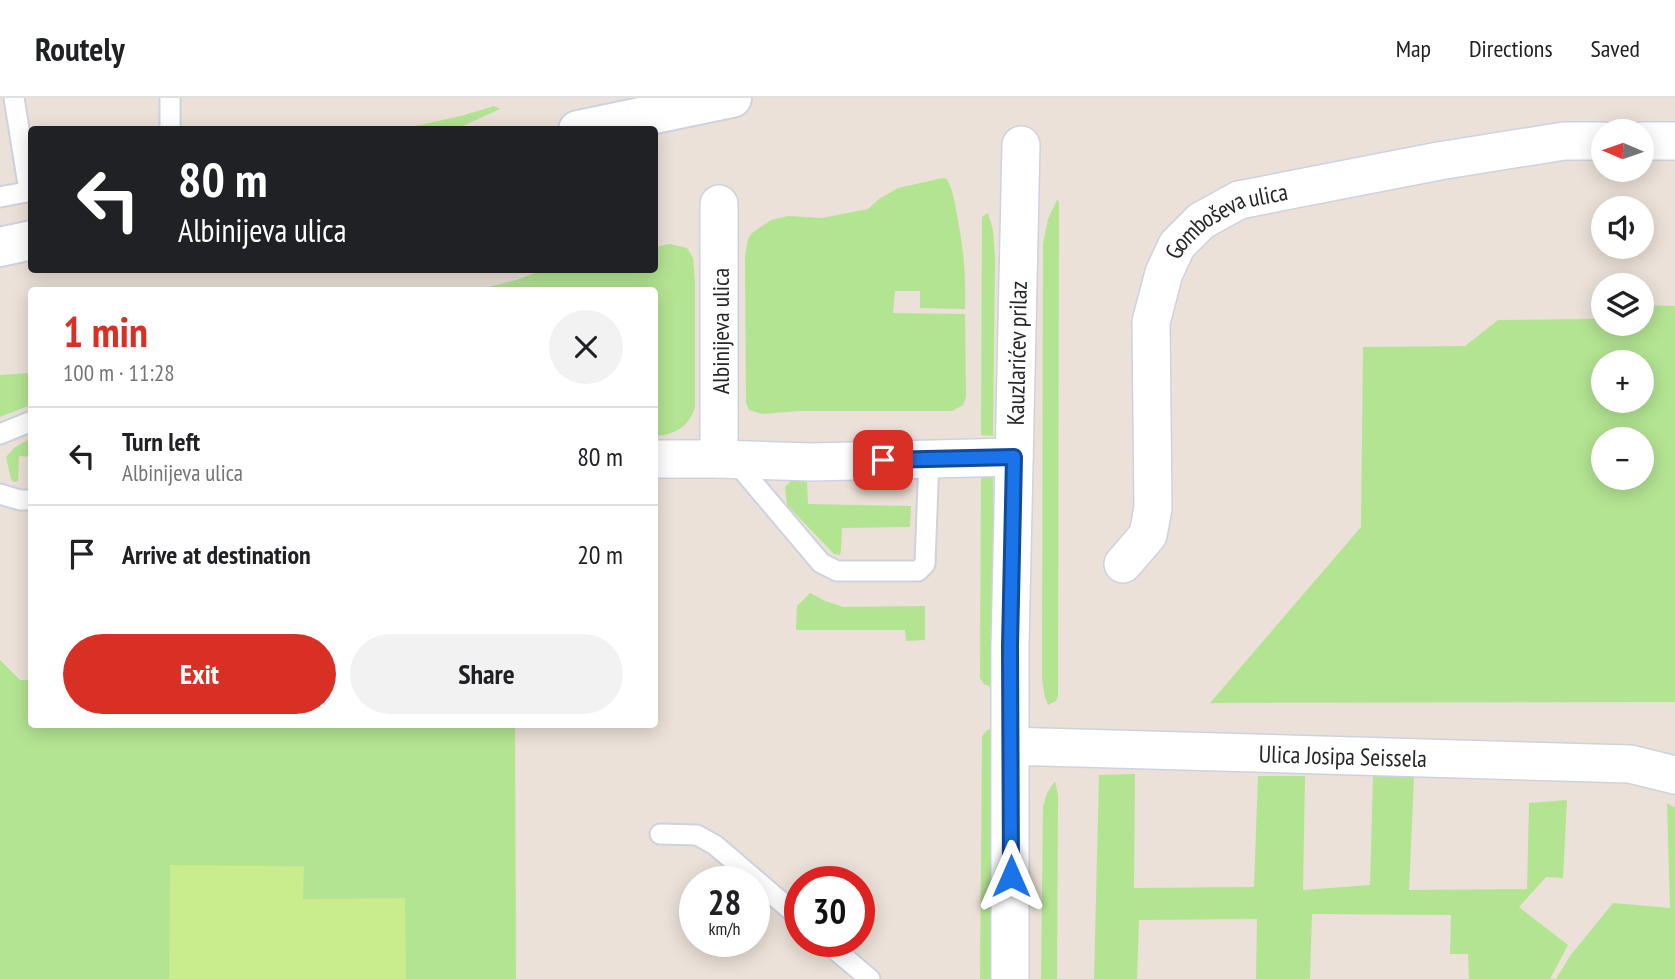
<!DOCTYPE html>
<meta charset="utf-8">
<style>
:root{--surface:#fff;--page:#f2f2f2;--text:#202124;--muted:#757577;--line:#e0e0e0;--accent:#d93025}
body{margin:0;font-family:"PT Sans Narrow",sans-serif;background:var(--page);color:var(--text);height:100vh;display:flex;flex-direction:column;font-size:26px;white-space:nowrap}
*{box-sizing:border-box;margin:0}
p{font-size:23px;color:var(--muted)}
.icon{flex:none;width:38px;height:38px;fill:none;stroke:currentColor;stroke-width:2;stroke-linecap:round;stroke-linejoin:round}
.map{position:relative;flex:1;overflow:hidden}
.details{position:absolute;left:28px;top:189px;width:630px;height:441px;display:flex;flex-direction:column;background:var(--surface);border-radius:7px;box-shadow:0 4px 18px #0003}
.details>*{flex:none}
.top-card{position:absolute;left:28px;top:28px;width:630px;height:147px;border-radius:7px;box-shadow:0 4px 18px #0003;background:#202124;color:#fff;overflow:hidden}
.needle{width:46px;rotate:272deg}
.fabs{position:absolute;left:1591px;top:21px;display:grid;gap:14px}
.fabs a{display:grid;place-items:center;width:63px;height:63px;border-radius:50%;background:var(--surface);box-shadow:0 4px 18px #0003;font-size:35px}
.speed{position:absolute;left:679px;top:768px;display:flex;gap:14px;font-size:35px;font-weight:700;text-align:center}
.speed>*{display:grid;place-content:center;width:91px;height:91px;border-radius:50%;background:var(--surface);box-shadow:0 4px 18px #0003;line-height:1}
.speed small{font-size:18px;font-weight:400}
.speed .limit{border:10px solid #d22;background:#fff;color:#111}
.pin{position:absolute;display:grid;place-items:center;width:60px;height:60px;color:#fff;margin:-30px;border-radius:14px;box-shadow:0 4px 10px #0006}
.me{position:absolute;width:77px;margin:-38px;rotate:0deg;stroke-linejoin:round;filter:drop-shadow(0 0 5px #0008)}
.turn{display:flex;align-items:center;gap:24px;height:147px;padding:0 35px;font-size:32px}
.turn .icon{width:91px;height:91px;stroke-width:2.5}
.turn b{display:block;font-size:49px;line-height:60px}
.round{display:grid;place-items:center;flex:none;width:74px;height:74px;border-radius:37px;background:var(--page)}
.summary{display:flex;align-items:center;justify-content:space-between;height:119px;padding:0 35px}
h1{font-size:42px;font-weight:600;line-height:52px;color:var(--accent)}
.cta{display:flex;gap:14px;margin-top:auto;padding:14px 35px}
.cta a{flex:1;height:80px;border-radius:42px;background:var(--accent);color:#fff;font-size:28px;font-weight:600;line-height:80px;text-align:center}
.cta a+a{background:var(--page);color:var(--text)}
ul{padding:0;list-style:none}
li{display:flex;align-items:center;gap:21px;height:98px;padding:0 35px;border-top:2px solid var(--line)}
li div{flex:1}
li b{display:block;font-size:26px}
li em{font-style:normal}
header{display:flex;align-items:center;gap:42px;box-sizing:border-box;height:98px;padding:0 35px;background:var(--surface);border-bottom:2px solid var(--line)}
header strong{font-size:33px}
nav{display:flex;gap:38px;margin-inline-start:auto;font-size:24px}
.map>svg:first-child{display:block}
.green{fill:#b3e492;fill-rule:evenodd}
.pitch{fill:#c9ec8d}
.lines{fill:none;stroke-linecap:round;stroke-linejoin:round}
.service-casing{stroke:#cdd2e1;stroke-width:23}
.minor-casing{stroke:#cdd2e1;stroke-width:40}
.secondary-casing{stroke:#cdd2e1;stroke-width:42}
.service{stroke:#fff;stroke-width:19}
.minor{stroke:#fff;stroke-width:37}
.secondary{stroke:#fff;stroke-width:38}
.route-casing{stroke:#114b97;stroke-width:18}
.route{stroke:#1a73e8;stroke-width:12}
.labels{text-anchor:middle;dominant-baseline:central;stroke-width:7;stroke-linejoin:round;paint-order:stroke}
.street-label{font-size:24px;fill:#272727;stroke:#fff}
</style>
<header>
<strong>Routely</strong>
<nav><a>Map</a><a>Directions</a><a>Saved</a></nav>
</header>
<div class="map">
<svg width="1675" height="881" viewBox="0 0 1675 881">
<rect width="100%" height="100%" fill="#ebe1d8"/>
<path class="green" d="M 494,8 L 500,11 L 456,31 L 402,31 L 461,18 Z
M 943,80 L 947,81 C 954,95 955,107 958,123 C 964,153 966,181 965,211 L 920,210 L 920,193 L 895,193 L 893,215 L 965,216 L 966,299 L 963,307 L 952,313 L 799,313 L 762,316 L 749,312 L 746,305 L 745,157 L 748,141 L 752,135 L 771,122 L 788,118 L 822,120 L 868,111 L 879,101 L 898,90 Z
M 1057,102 L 1059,104 L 1058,598 L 1056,603 L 1048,607 L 1045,599 L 1042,580 L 1043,146 L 1048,121 Z
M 988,115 L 993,132 L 995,159 L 993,338 L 981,337 L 982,119 Z
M 670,146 L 687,150 L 693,160 L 695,184 L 695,309 C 689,329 674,337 655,338 L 654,192 L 477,192 L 516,182 L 543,172 L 654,172 L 655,149 Z
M 1642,207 L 1675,208 L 1675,604 L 1210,605 L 1361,429 L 1363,249 L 1465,248 L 1498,222 L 1596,221 L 1603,217 L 1603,226 L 1642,226 ZM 1603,264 L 1642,264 L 1642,303 L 1603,303 ZM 1603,341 L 1642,341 L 1642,380 L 1603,380 Z
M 31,275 L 31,307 L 0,319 L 0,277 Z
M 31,340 L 31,359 L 19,358 L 18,383 L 14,384 L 11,381 L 6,359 L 14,350 Z
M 981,373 L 993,374 L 993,590 L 984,586 L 980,580 Z
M 793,381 L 805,381 L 807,384 L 808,406 L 911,408 L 910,429 L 842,430 L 841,453 L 840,457 L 834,456 L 787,407 L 785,389 Z
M 810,495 L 825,503 L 843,509 L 925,508 L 925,542 L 906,543 L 905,532 L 796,532 L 797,508 Z
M 0,562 L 20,582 L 31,582 L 32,626 L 515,627 L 516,881 L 0,881 Z
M 993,631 L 992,881 L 980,881 L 982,638 L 987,632 Z
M 1135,676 L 1134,790 L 1254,789 L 1258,678 L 1305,678 L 1303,792 L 1370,787 L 1373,677 L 1414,678 L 1409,792 L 1527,791 L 1529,705 L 1567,702 L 1563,780 L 1546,779 L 1519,809 L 1568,847 L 1550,881 L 1469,881 L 1468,856 L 1450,856 L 1451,817 L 1312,816 L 1310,881 L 1256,881 L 1257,821 L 1139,822 L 1137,881 L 1094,881 L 1099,677 Z
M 1055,683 L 1058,697 L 1057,881 L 1041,881 L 1043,709 L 1047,695 Z
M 1667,705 L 1675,710 L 1675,881 L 1556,881 L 1570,858 L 1613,805 L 1670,810 Z"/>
<path class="pitch" d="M 170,767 L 304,768 L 303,801 L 405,800 L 406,881 L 169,881 Z"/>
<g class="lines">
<g class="service-casing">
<path id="service" d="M 14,0 L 29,93
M 170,0 L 170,32
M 0,99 L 32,93
M 0,336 L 32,323
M 734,362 L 821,465 L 837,473 L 918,473 L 925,466 L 929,360
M 0,396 L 20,402 L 32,402
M 660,736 L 697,737 L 715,747 L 800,820
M 826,844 L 870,881"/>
</g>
<g class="minor-casing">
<g id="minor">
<path d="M 1642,43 L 1675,43"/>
<path d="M 654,361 L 719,361 L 719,106"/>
<path d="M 719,361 L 812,364 L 1014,359"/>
<path id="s1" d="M 1123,466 L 1148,437 L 1153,410 L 1151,224 L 1164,175 L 1177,147 L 1201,123 L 1239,102 L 1439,63 L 1564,43 L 1603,43"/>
<path id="s2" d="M 1011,648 L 1630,666 L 1675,677"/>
<path id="s3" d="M 1010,881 L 1010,548 L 1021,47"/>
</g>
</g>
<g class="secondary-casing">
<path id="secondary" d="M 578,32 L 732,0
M 0,149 L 32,142"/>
</g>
<use href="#service" class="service"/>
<use href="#minor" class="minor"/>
<use href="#secondary" class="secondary"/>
</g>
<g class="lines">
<g class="route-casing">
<path id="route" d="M 883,362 L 1014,359 L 1010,548 L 1011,778"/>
</g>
<use href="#route" class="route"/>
</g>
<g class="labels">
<g class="street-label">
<text stroke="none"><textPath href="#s1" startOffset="390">Gomboševa ulica</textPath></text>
<text transform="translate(720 233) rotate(-90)">Albinijeva ulica</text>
<text stroke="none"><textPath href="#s3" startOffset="626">Kauzlarićev prilaz</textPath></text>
<text stroke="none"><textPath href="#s2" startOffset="332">Ulica Josipa Seissela</textPath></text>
</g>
</g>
</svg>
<div class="fabs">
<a><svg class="needle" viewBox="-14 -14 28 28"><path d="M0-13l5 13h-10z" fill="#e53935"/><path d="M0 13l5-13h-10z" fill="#757577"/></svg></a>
<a><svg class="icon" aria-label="sound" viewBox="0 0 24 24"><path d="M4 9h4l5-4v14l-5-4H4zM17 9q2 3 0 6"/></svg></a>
<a><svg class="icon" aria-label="layers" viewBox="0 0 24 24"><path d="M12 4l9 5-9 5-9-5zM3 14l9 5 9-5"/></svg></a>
<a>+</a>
<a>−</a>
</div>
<div class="speed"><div>28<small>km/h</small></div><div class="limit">30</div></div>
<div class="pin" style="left:883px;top:362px;background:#d93025"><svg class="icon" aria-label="arrive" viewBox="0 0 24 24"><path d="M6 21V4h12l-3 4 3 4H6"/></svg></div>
<svg class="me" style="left:1011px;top:778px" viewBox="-20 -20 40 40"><path d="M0-17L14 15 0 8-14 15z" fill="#1a73e8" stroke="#fff" stroke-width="4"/></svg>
<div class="top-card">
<div class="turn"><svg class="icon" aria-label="left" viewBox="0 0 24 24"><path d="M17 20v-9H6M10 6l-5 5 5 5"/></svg><div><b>80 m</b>Albinijeva ulica</div></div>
</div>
<section class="details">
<div class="summary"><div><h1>1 min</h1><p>100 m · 11:28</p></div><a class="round"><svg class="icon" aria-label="close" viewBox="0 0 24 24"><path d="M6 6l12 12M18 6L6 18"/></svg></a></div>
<ul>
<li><svg class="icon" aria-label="left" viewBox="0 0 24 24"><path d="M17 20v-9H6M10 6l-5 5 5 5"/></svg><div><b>Turn left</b><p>Albinijeva ulica</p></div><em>80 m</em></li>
<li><svg class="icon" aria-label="arrive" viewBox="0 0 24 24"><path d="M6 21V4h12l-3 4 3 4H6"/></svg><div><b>Arrive at destination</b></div><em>20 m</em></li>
</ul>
<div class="cta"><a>Exit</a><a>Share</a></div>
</section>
</div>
